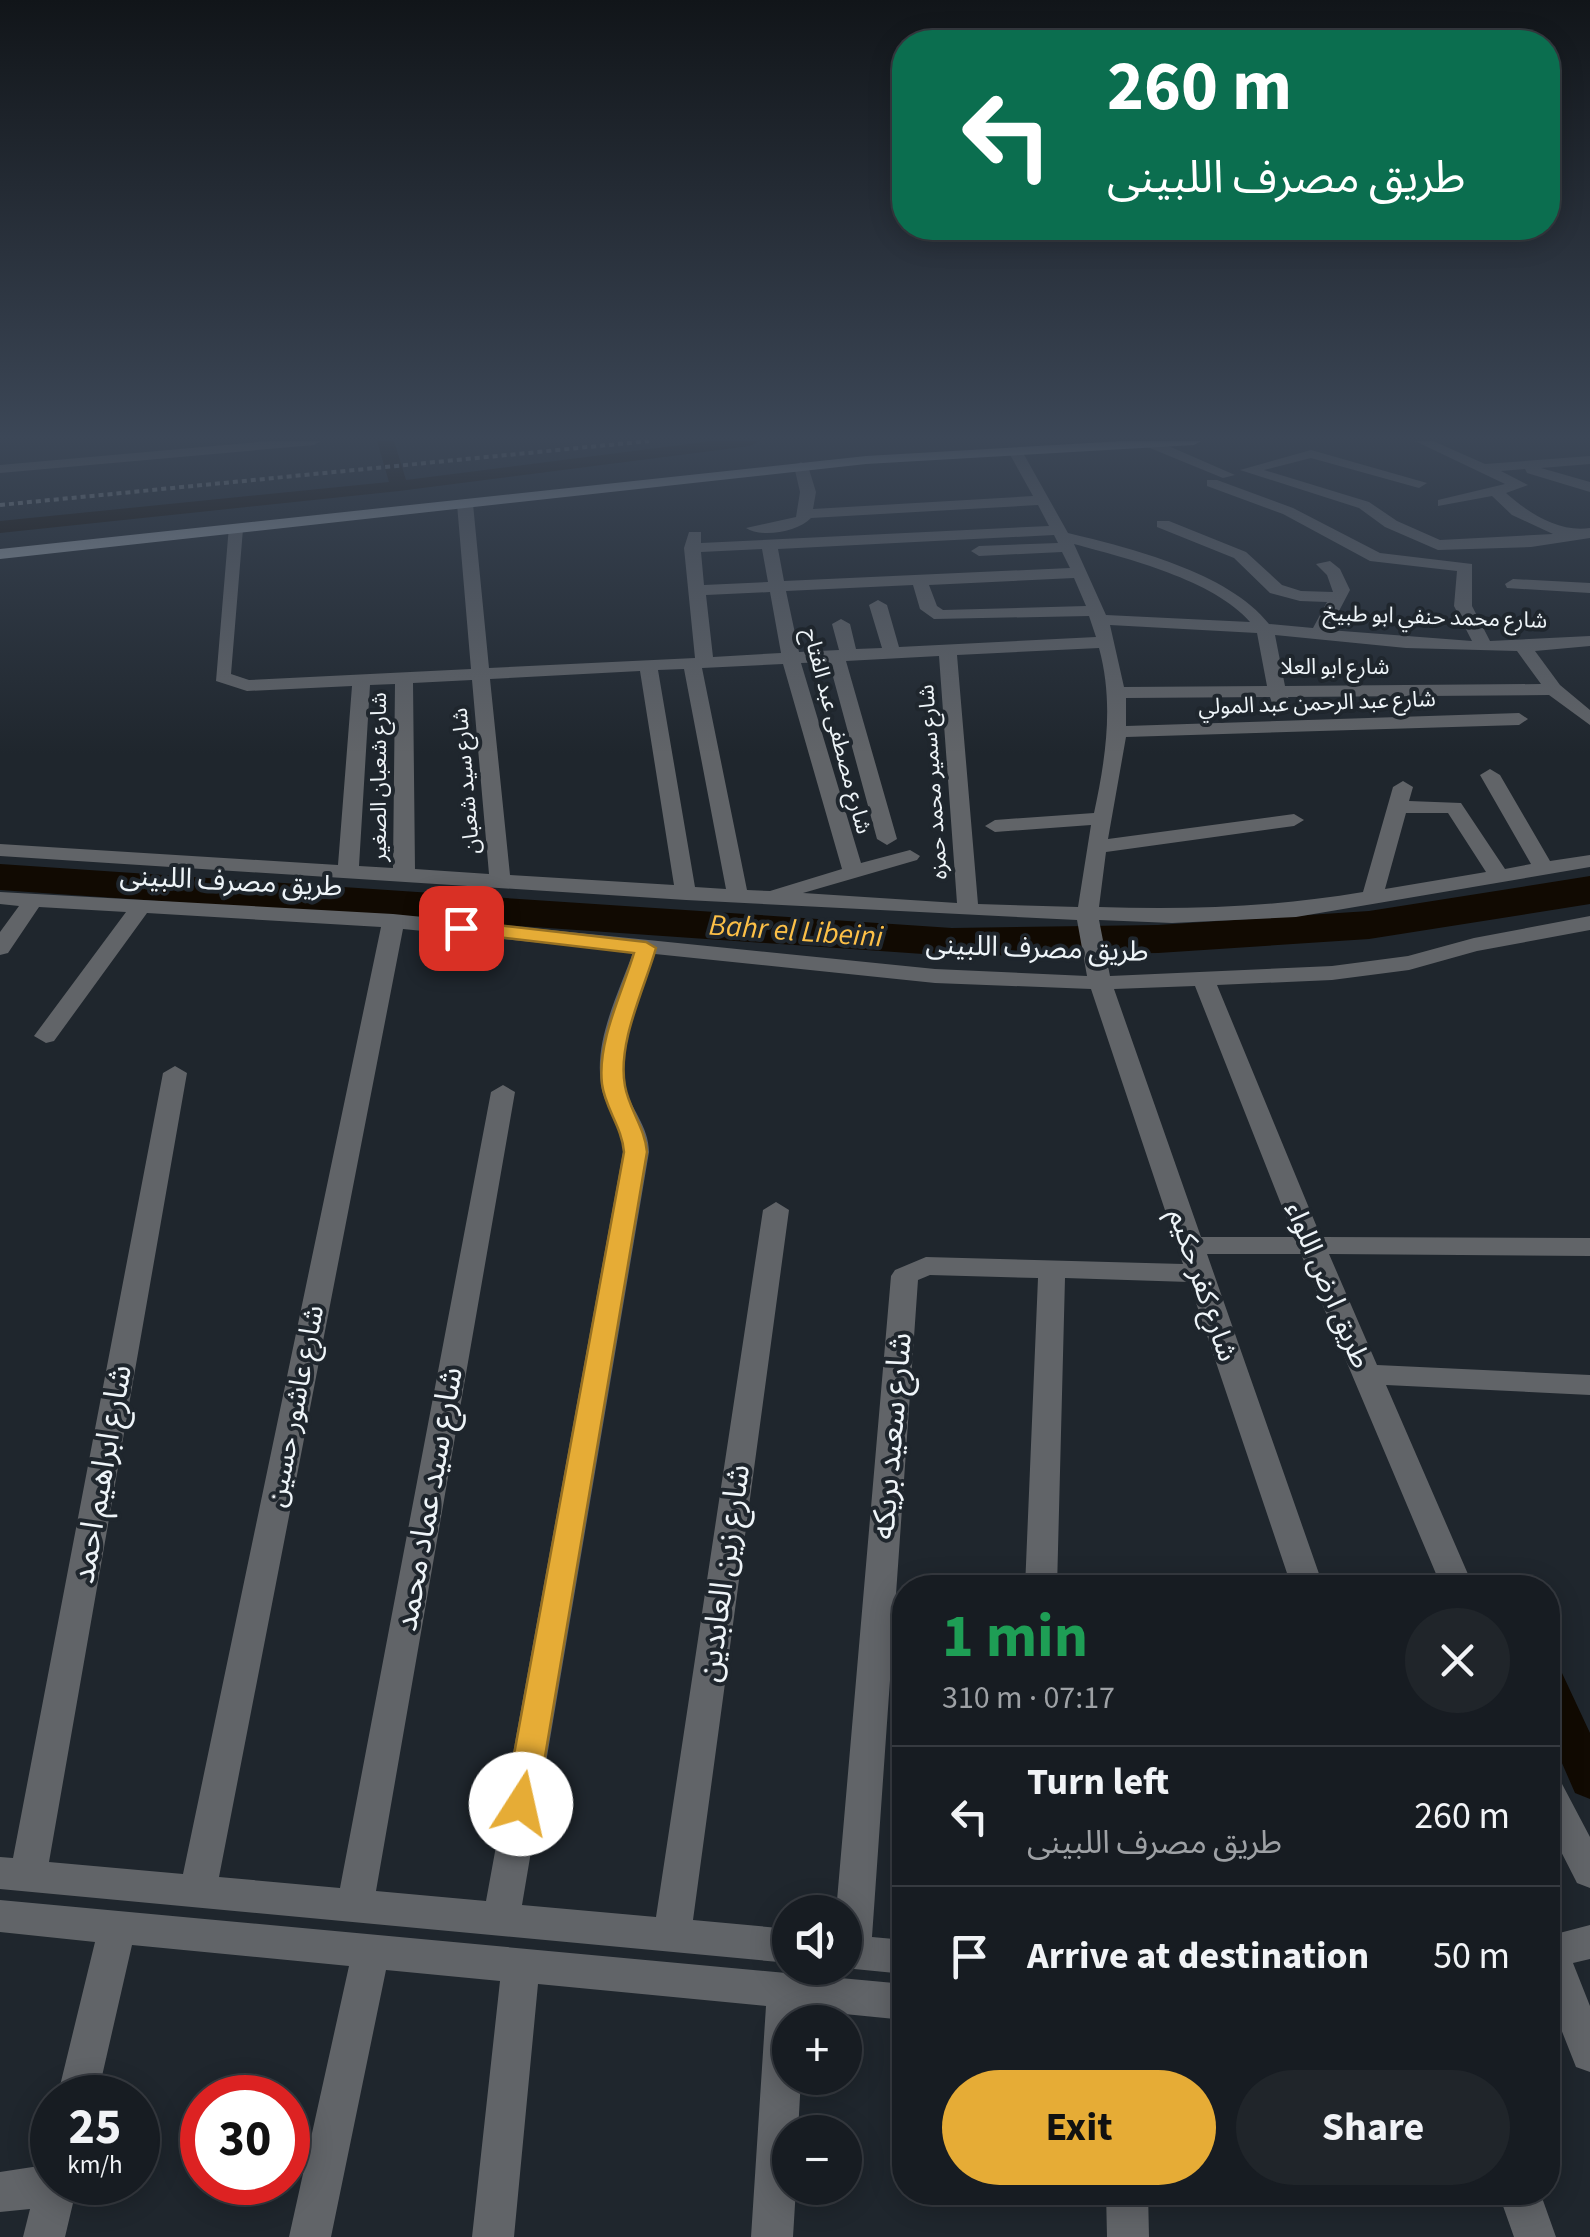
<!DOCTYPE html>
<meta charset="utf-8">
<style>
:root{--surface:#171c22;--page:#20252a;--text:#f1f3f6;--muted:#9ea1a5;--line:#363a40;--accent:#e6ac36}
body{margin:0;font-family:"Source Sans 3","Noto Sans Arabic",sans-serif;background:var(--page);color:var(--text);height:100vh;display:flex;flex-direction:column;font-size:38px;white-space:nowrap}
*{box-sizing:border-box;margin:0}
p{font-size:32px;color:var(--muted)}
.icon{flex:none;width:55px;height:55px;fill:none;stroke:currentColor;stroke-width:2;stroke-linecap:round;stroke-linejoin:round}
.map{position:relative;flex:1;overflow:hidden}
.drawer{position:absolute;left:892px;top:1575px;width:668px;height:630px;display:flex;flex-direction:column;background:var(--surface);border-radius:40px;box-shadow:0 5px 25px #0003,0 0 0 2px var(--line)}
.drawer>*{flex:none}
.top-card{position:absolute;left:892px;top:30px;width:668px;height:210px;border-radius:40px;box-shadow:0 5px 25px #0003,0 0 0 2px var(--line);background:#0b6e4f;color:#fff;overflow:hidden}
.tools{position:absolute;left:772px;top:1895px;display:grid;gap:20px}
.tools a{display:grid;place-items:center;width:90px;height:90px;border-radius:50%;background:var(--surface);box-shadow:0 5px 25px #0003,0 0 0 2px var(--line);font-size:50px}
.speed{position:absolute;left:30px;top:2075px;display:flex;gap:20px;font-size:50px;font-weight:700;text-align:center}
.speed>*{display:grid;place-content:center;width:130px;height:130px;border-radius:50%;background:var(--surface);box-shadow:0 5px 25px #0003,0 0 0 2px var(--line);line-height:1}
.speed small{font-size:25px;font-weight:400}
.speed .limit{border:15px solid #d22;background:#fff;color:#111}
.pin{position:absolute;display:grid;place-items:center;width:85px;height:85px;color:#fff;margin:-42px;border-radius:20px;box-shadow:0 5px 15px #0006}
.me{position:absolute;width:110px;margin:-55px;rotate:10deg;stroke-linejoin:round;filter:drop-shadow(0 0 8px #0008)}
.turn{display:flex;align-items:center;gap:35px;height:210px;padding:0 50px;font-size:45px}
.turn .icon{width:130px;height:130px;stroke-width:2.5}
.turn b{display:block;font-size:70px;line-height:85px}
.round{display:grid;place-items:center;flex:none;width:105px;height:105px;border-radius:52px;background:var(--page)}
.summary{display:flex;align-items:center;justify-content:space-between;height:170px;padding:0 50px}
h1{font-size:60px;font-weight:700;line-height:75px;color:#1e9e55}
.primary-button{display:flex;gap:20px;margin-top:auto;padding:20px 50px}
.primary-button a{flex:1;height:115px;border-radius:60px;background:var(--accent);color:#111;font-size:40px;font-weight:700;line-height:115px;text-align:center}
.primary-button a+a{background:var(--page);color:var(--text)}
ul{padding:0;list-style:none}
li{display:flex;align-items:center;gap:30px;height:140px;padding:0 50px;border-top:2px solid var(--line)}
li div{flex:1}
li b{display:block;font-size:38px}
li em{font-style:normal}
.map>svg:first-child{display:block}
.lines{fill:none;stroke-linecap:round;stroke-linejoin:round}
.canal{fill:#110a02;fill-rule:evenodd}
.river{fill:#110a02;fill-rule:evenodd}
.path{stroke:#878e93;stroke-width:4;stroke-dasharray:5 4;stroke-linecap:butt}
.minor{fill:#616468;fill-rule:evenodd}
.major{fill:#9ca4ab;fill-rule:evenodd}
.route{fill:#e6ac36;stroke:#967023;stroke-width:2.5}
.labels{text-anchor:middle;dominant-baseline:central;stroke-width:8;stroke-linejoin:round;paint-order:stroke}
.far-street-label{font-size:22px;fill:#eef4f8;stroke:#1f262d}
.street-label{font-size:28px;fill:#eef4f8;stroke:#1f262d}
.water-label{font-size:30px;font-style:italic;fill:#fdc047;stroke:#1f262d}
.near-street-label{font-size:32px;fill:#eef4f8;stroke:#1f262d}
</style>
<div class="map">
<svg width="1590" height="2237" viewBox="0 0 1590 2237">
<rect width="100%" height="100%" fill="#1f262d"/>
<g class="lines">
<path class="canal" d="M 377,441 L 394,441 L 406,480 L 712,441 L 759,441 L 750,446 L 399,491 L 0,533 L 0,521 L 389,482 Z
M 1548,1668 L 1562,1673 L 1590,1733 L 1590,1799 L 1575,1793 L 1548,1731 Z"/>
<path class="river" d="M 0,864 L 952,928 L 1158,925 L 1369,911 L 1590,876 L 1590,904 L 1369,939 L 1158,953 L 952,956 L 0,890 Z"/>
<path class="path" d="M 0,505 L 649,441"/>
<path class="minor" d="M 269,441 L 321,441 L 314,445 L 0,473 L 0,465 Z
M 1144,441 L 1157,441 L 1235,475 L 1223,478 L 1145,446 Z
M 1415,441 L 1433,441 L 1485,464 L 1590,456 L 1590,464 L 1541,468 L 1590,482 L 1590,492 L 1527,473 L 1525,469 L 1501,471 L 1528,485 L 1506,493 C 1528,513 1560,533 1590,528 L 1590,538 L 1531,547 L 1438,550 L 1385,527 L 1359,508 L 1240,470 L 1311,450 L 1427,483 L 1419,488 L 1311,458 L 1264,470 L 1369,502 L 1397,521 L 1440,540 L 1553,534 L 1512,515 L 1492,496 L 1438,506 L 1438,500 L 1505,484 Z
M 1015,447 L 1022,451 L 1068,533 C 1130,548 1228,572 1269,624 L 1313,628 L 1327,602 L 1300,601 L 1270,593 L 1234,558 L 1157,527 L 1157,521 L 1169,521 L 1246,552 L 1282,585 L 1301,591 L 1333,592 L 1327,575 L 1316,564 L 1330,561 L 1340,569 L 1350,590 L 1329,630 L 1472,641 L 1454,606 L 1457,571 L 1370,561 L 1283,514 L 1207,486 L 1207,480 L 1217,480 L 1293,508 L 1380,553 L 1472,564 L 1472,606 L 1490,641 L 1590,636 L 1590,646 L 1535,651 L 1560,685 L 1590,710 L 1590,725 L 1549,695 L 1288,697 L 1290,705 L 1281,711 L 1274,709 L 1270,697 L 1126,698 L 1126,726 L 1519,713 L 1528,719 L 1519,725 L 1126,737 L 1108,839 L 1294,814 L 1304,820 L 1294,826 L 1106,852 L 1099,907 C 1188,910 1275,907 1363,892 L 1393,787 L 1403,781 L 1413,787 L 1409,801 L 1461,803 L 1505,869 L 1531,864 L 1480,775 L 1490,769 L 1500,775 L 1550,861 L 1590,855 L 1590,867 L 1296,917 L 1172,923 L 1099,920 L 1110,976 L 1332,966 L 1408,956 L 1474,938 L 1590,916 L 1590,930 L 1477,951 L 1409,970 L 1332,980 L 1217,985 L 1321,1237 L 1590,1238 L 1590,1256 L 1329,1254 L 1377,1365 L 1590,1375 L 1590,1395 L 1386,1385 L 1474,1588 L 1442,1588 L 1301,1254 L 1207,1254 L 1324,1588 L 1292,1588 L 1189,1282 L 1065,1278 L 1057,1588 L 1025,1588 L 1038,1278 L 930,1275 L 918,1280 L 872,1937 L 905,1940 L 905,1974 L 844,1968 L 845,1912 L 836,1912 L 891,1276 L 895,1270 L 926,1257 L 1183,1264 L 1091,989 L 935,983 L 655,954 C 641,995 617,1041 625,1085 C 630,1109 649,1126 649,1152 L 522,1905 L 656,1917 L 763,1210 L 776,1202 L 789,1210 L 693,1920 L 790,1929 L 790,1963 L 0,1889 L 0,1857 L 13,1858 L 163,1073 L 175,1066 L 187,1073 L 49,1862 L 183,1874 L 381,927 L 147,913 L 54,1041 L 46,1043 L 34,1036 L 126,912 L 39,907 L 8,953 L 0,955 L 0,932 L 19,906 L 0,904 L 0,892 L 393,914 L 935,969 L 1087,976 L 1077,920 L 686,900 L 0,856 L 0,844 L 338,865 L 352,686 L 247,691 L 216,681 L 229,526 L 243,529 L 231,674 L 249,680 L 471,669 L 457,504 L 465,499 L 473,504 L 489,668 L 695,658 L 684,548 L 689,532 L 701,532 L 701,543 L 1049,526 L 1038,505 L 811,518 C 798,532 761,538 746,528 L 796,517 L 800,492 L 794,466 L 801,462 L 808,466 L 816,492 L 813,509 L 1033,496 L 1008,451 ZM 1054,535 L 1058,543 L 979,546 L 971,551 L 979,556 L 1062,552 L 1070,568 L 784,581 L 778,549 ZM 1074,544 C 1126,558 1214,580 1250,622 L 1106,615 ZM 762,549 L 768,582 L 704,585 L 701,552 ZM 1074,578 L 1086,606 L 943,610 L 937,606 L 929,585 ZM 913,585 L 920,609 L 934,619 L 1089,616 L 1096,637 L 899,647 L 887,605 L 878,600 L 869,605 L 882,648 L 856,649 L 850,624 L 841,619 L 832,624 L 839,650 L 799,652 L 786,591 ZM 770,592 L 781,653 L 713,657 L 706,595 ZM 1110,625 L 1257,633 L 1267,686 L 1124,687 ZM 1275,635 L 1406,648 L 1517,651 L 1541,684 L 1285,686 ZM 1099,648 C 1114,703 1106,757 1094,813 L 995,820 L 985,826 L 995,832 L 1091,825 L 1078,907 L 978,904 L 957,655 ZM 939,656 L 957,903 L 803,893 L 917,860 L 920,856 L 910,850 L 861,863 L 801,663 L 829,662 L 877,839 L 887,845 L 897,839 L 846,661 ZM 783,664 L 842,869 L 770,891 L 747,890 L 702,668 ZM 684,669 L 726,889 L 695,887 L 658,670 ZM 640,671 L 674,885 L 510,875 L 490,679 ZM 472,680 L 489,874 L 415,869 L 413,683 ZM 395,684 L 393,868 L 359,866 L 370,685 ZM 1406,813 L 1448,813 L 1486,872 L 1385,889 ZM 403,929 L 633,952 C 619,993 594,1039 601,1084 C 604,1108 624,1126 623,1152 L 486,1901 L 376,1891 L 515,1092 L 503,1085 L 491,1092 L 340,1888 L 219,1877 ZM 1195,986 L 1294,1237 L 1201,1237 L 1114,989 Z
M 1513,579 L 1590,583 L 1590,593 L 1507,588 L 1505,584 Z
M 1548,1777 L 1561,1782 L 1590,1837 L 1590,1888 L 1577,1883 L 1548,1826 Z
M 0,1900 L 905,1984 L 905,2020 L 804,2010 L 804,2022 L 790,2022 L 790,2078 L 801,2078 L 798,2132 L 790,2132 L 790,2188 L 796,2188 L 793,2237 L 751,2237 L 766,2006 L 538,1984 L 514,2237 L 472,2237 L 500,1981 L 386,1970 L 331,2237 L 289,2237 L 349,1966 L 132,1945 L 97,2098 L 57,2098 L 95,1942 L 0,1932 Z
M 1590,1925 L 1590,1959 L 1573,1963 L 1590,2006 L 1590,2072 L 1576,2067 L 1548,1996 L 1548,1936 Z
M 52,2164 L 52,2182 L 78,2182 L 65,2237 L 23,2237 L 30,2209 L 0,2212 L 0,2172 Z
M 1106,2192 L 1148,2192 L 1149,2237 L 1107,2237 Z
M 1498,2192 L 1540,2192 L 1556,2237 L 1514,2237 Z"/>
<path class="major" d="M 1124,441 L 1201,441 L 1194,445 L 866,464 L 0,559 L 0,549 L 866,456 Z"/>
</g>
<linearGradient id="sky" x2="0" y2="1"><stop stop-color="#111519"/><stop offset="0.58" stop-color="#3c4757"/><stop offset="1" stop-color="#3c4757" stop-opacity="0"/></linearGradient>
<rect width="1590" height="754" fill="url(#sky)"/>
<path class="route" d="M 461,921 L 646,942 L 656,948 C 644,990 617,1043 625,1086 C 629,1109 645,1128 647,1152 L 537,1804 L 532,1814 L 521,1818 L 509,1814 L 505,1804 L 624,1152 C 622,1127 605,1108 602,1084 C 597,1042 622,993 634,953 L 454,932 L 451,928 Z"/>
<g class="labels">
<g class="far-street-label">
<text transform="translate(1435 617) rotate(2)">شارع محمد حنفي ابو طبيخ</text>
<text x="1335" y="667">شارع ابو العلا</text>
<text transform="translate(1317 703) rotate(-2)">شارع عبد الرحمن عبد المولي</text>
<text transform="translate(837 731) rotate(75)">شارع مصطفى عبد الفتاح</text>
<text transform="translate(379 777) rotate(-90)">شارع شعبان الصغير</text>
<text transform="translate(466 781) rotate(-95)">شارع سيد شعبان</text>
<text transform="translate(933 782) rotate(-94)">شارع سمير محمد حمزه</text>
</g>
<g class="street-label">
<text transform="translate(231 881) rotate(3)">طريق مصرف اللبينى</text>
<text transform="translate(1037 948) rotate(2)">طريق مصرف اللبينى</text>
<text transform="translate(1203 1285) rotate(71)">شارع كفر حكيم</text>
<text transform="translate(1328 1285) rotate(67)">طريق ارض اللواء</text>
<text transform="translate(295 1406) rotate(-79)">شارع عاشور حسين</text>
</g>
<g class="water-label">
<text transform="translate(796 931) rotate(4)">Bahr el Libeini</text>
</g>
<g class="near-street-label">
<text transform="translate(892 1436) rotate(-85)">شارع سعيد بريكه</text>
<text transform="translate(102 1474) rotate(-80)">شارع ابراهيم احمد</text>
<text transform="translate(429 1499) rotate(-80)">شارع سيد عماد محمد</text>
<text transform="translate(724 1573) rotate(-82)">شارع زين العابدين</text>
</g>
</g>
</svg>
<div class="tools">
<a><svg class="icon" aria-label="sound" viewBox="0 0 24 24"><path d="M4 9h4l5-4v14l-5-4H4zM17 9q2 3 0 6"/></svg></a>
<a>+</a>
<a>−</a>
</div>
<div class="speed"><div>25<small>km/h</small></div><div class="limit">30</div></div>
<div class="pin" style="left:461px;top:928px;background:#d93025"><svg class="icon" aria-label="arrive" viewBox="0 0 24 24"><path d="M6 21V4h12l-3 4 3 4H6"/></svg></div>
<svg class="me" style="left:521px;top:1804px" viewBox="-20 -20 40 40"><circle r="19" fill="#fff"/><path d="M0-13L10 11 0 6-10 11z" fill="#e6ac36"/></svg>
<div class="top-card">
<div class="turn"><svg class="icon" aria-label="left" viewBox="0 0 24 24"><path d="M17 20v-9H6M10 6l-5 5 5 5"/></svg><div><b>260 m</b>طريق مصرف اللبينى</div></div>
</div>
<section class="drawer">
<div class="summary"><div><h1>1 min</h1><p>310 m · 07:17</p></div><a class="round"><svg class="icon" aria-label="close" viewBox="0 0 24 24"><path d="M6 6l12 12M18 6L6 18"/></svg></a></div>
<ul>
<li><svg class="icon" aria-label="left" viewBox="0 0 24 24"><path d="M17 20v-9H6M10 6l-5 5 5 5"/></svg><div><b>Turn left</b><p>طريق مصرف اللبينى</p></div><em>260 m</em></li>
<li><svg class="icon" aria-label="arrive" viewBox="0 0 24 24"><path d="M6 21V4h12l-3 4 3 4H6"/></svg><div><b>Arrive at destination</b></div><em>50 m</em></li>
</ul>
<div class="primary-button"><a>Exit</a><a>Share</a></div>
</section>
</div>
